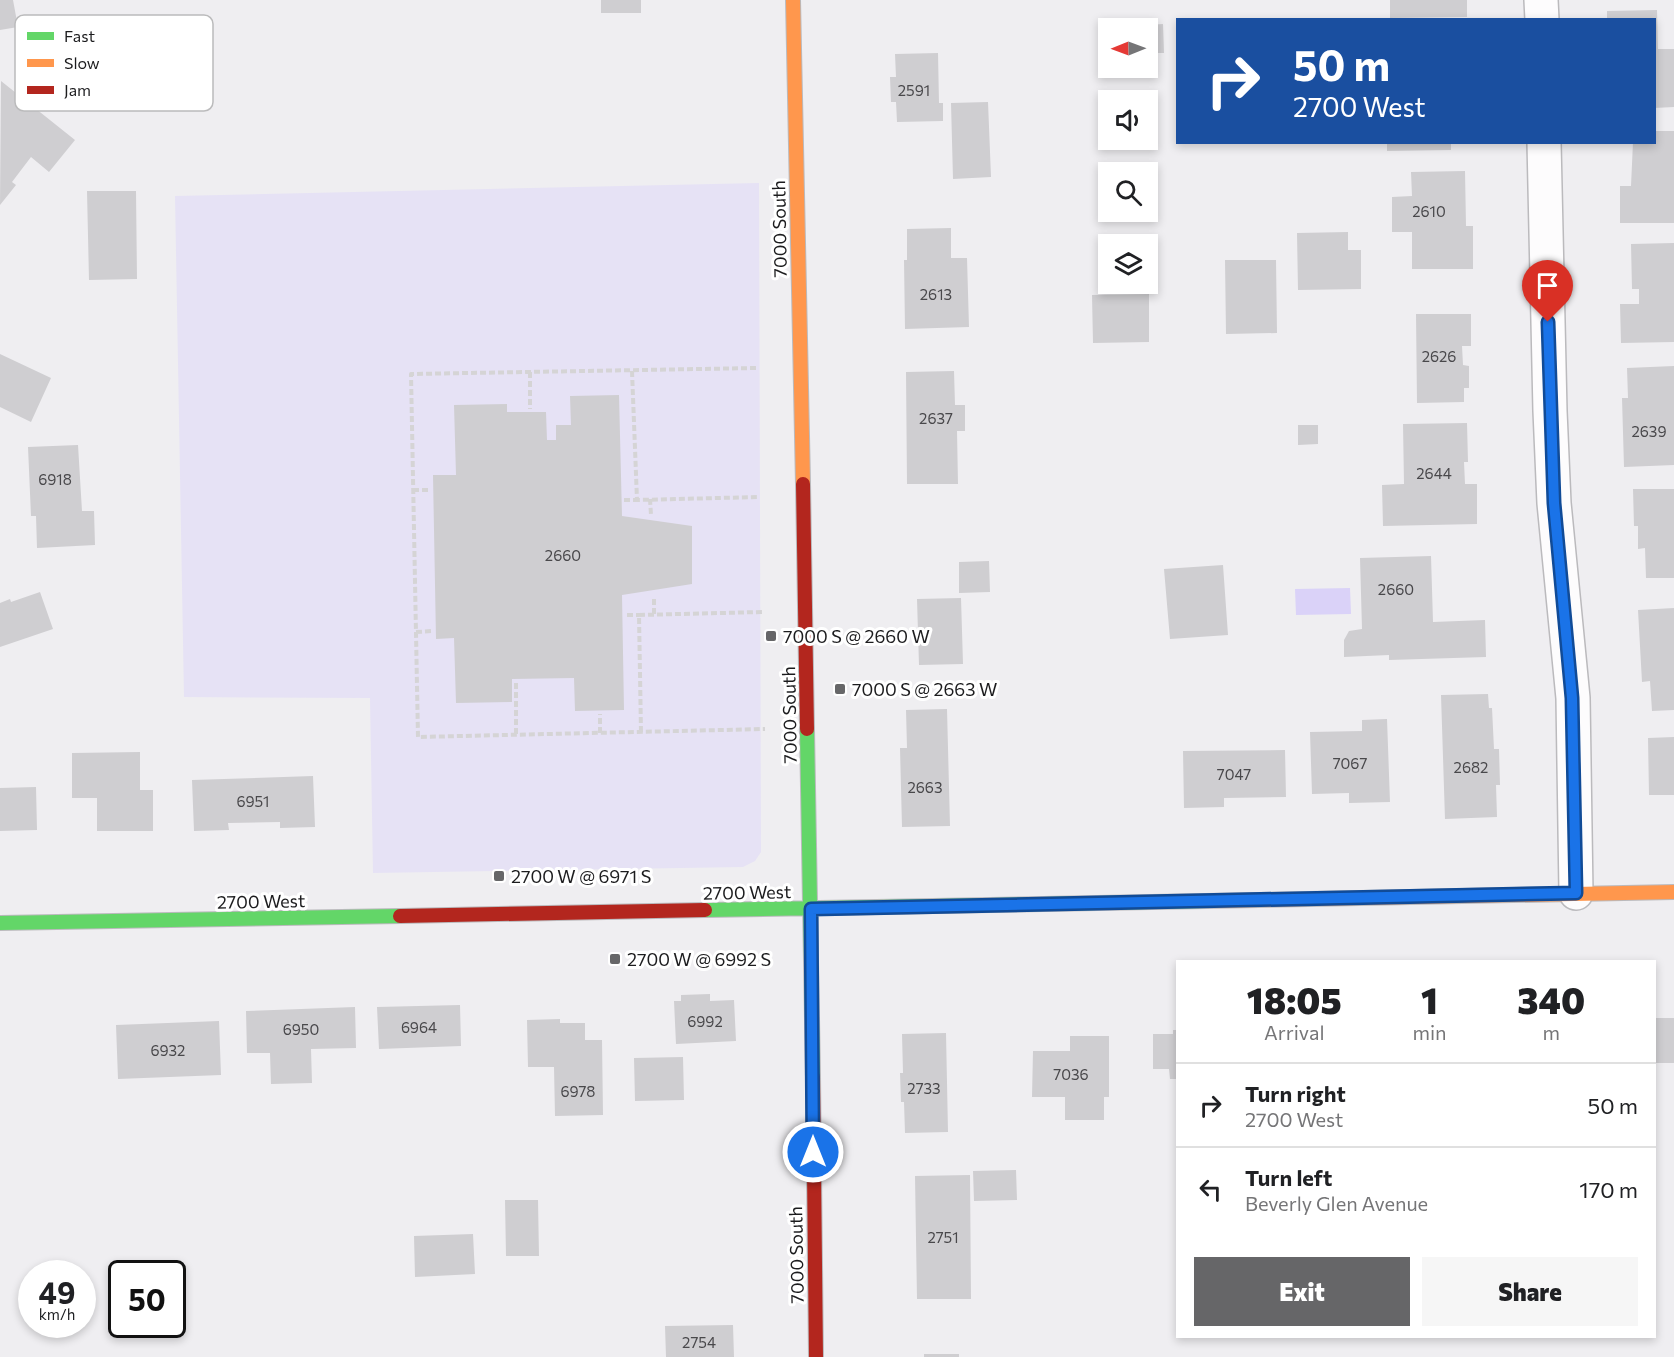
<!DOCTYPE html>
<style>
:root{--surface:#fff;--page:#f6f6f6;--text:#202124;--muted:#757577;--line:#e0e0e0;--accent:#666668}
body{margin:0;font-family:Commissioner,sans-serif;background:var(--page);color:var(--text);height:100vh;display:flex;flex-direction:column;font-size:22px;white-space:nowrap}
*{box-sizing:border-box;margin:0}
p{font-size:20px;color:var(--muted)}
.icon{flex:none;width:33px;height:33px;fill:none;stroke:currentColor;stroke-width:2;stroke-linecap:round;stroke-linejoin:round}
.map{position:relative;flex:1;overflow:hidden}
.panel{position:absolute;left:1176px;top:960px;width:480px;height:378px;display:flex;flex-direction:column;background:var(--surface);border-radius:0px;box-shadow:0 3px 9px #0003}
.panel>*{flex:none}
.top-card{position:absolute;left:1176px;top:18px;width:480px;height:126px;border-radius:0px;box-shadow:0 3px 9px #0003;background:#1a4fa0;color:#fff;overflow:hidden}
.needle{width:39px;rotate:269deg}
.tools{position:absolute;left:1098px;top:18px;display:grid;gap:12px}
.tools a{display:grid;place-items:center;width:60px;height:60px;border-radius:0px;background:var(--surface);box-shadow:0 3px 9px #0003;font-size:30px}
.speed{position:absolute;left:18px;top:1260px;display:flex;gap:12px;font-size:30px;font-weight:700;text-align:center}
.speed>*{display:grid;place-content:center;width:78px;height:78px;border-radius:50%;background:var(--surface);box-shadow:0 3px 9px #0003;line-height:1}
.speed small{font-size:15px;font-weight:400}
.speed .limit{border:3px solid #111;border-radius:9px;background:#fff;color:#111}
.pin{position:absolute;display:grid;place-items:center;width:51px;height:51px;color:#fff;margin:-62px -26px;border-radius:50% 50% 50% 0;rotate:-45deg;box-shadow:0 0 6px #0007}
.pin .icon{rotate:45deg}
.me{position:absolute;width:66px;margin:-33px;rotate:0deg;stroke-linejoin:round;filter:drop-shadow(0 0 4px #0008)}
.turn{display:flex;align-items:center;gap:21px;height:126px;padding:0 18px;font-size:27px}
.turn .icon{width:78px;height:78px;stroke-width:2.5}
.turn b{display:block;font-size:42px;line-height:51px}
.eta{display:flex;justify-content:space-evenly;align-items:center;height:102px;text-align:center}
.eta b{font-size:36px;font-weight:800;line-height:42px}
.primary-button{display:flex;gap:12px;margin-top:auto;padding:12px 18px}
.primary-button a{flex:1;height:69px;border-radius:0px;background:var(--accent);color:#fff;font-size:24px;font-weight:800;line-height:69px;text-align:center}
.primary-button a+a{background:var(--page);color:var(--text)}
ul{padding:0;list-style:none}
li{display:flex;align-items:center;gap:18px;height:84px;padding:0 18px;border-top:2px solid var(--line)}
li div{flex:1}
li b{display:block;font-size:22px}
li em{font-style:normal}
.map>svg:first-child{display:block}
.green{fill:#e6e2f5}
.water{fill:#dad2f8}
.building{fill:#cfced1}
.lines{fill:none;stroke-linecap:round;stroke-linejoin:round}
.street-casing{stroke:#bbbabd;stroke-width:36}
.fast-casing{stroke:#bbbabd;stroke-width:16}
.slow-casing{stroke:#bbbabd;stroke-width:16}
.jam-casing{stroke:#bbbabd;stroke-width:16}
.path{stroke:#d5d4d5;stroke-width:4;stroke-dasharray:6 3;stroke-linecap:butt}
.street{stroke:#fdfcfd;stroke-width:33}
.fast{stroke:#63d668;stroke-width:14}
.slow{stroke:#ff974d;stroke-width:14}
.jam{stroke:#b3261e;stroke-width:14}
.route-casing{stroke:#114b97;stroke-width:15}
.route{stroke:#1a73e8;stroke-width:10}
.poi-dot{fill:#666668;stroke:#fff;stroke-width:2}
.labels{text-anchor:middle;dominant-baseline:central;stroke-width:6;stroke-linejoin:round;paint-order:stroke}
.number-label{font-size:15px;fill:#49484b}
.street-label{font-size:18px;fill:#1c1c1e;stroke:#fff}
.poi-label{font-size:18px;fill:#1c1c1e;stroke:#fff;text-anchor:start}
.key{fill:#fff;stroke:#bbbbbc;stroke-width:1.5}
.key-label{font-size:16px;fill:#1c1c1e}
</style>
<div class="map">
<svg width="1674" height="1357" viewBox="0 0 1674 1357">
<rect width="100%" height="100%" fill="#efeef1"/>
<path class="green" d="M 759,183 L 761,852 L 755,861 L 743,867 L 373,873 L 370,698 L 184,697 L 175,196 Z"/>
<path class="water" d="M 1350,588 L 1351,614 L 1296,615 L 1295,589 Z"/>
<path class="building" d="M 0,0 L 13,0 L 18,27 L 0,30 Z
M 601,0 L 641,0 L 641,13 L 601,13 Z
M 1390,0 L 1467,0 L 1467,17 L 1390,18 Z
M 1657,10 L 1658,49 L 1674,49 L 1674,107 L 1654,108 L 1654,20 L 1607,20 L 1607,11 Z
M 1163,24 L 1164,53 L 1149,53 L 1147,25 Z
M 938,53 L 939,103 L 943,103 L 943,121 L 897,122 L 896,102 L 891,102 L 890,77 L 896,77 L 895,54 Z
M 1,81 L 75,140 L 49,172 L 31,157 L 12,182 L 16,185 L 0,205 Z
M 988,102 L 991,177 L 953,179 L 951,103 Z
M 1654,131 L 1674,131 L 1674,223 L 1620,223 L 1620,186 L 1631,186 L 1633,142 L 1654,142 Z
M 1387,142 L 1451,142 L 1451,150 L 1387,151 Z
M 1465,171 L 1466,226 L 1473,226 L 1473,269 L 1412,269 L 1412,232 L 1392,232 L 1392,197 L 1412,196 L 1411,172 Z
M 87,191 L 136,191 L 137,279 L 89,280 Z
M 951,228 L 951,258 L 967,258 L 969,327 L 905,329 L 904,260 L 907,260 L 907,229 Z
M 1348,232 L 1348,250 L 1361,250 L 1361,289 L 1298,290 L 1297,233 Z
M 1674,243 L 1674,342 L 1621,343 L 1620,304 L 1639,304 L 1639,289 L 1632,289 L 1631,244 Z
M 1225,260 L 1276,260 L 1277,333 L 1226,334 Z
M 1149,294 L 1149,342 L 1093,343 L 1092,295 Z
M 1416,314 L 1471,314 L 1471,346 L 1462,346 L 1463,365 L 1469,366 L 1469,388 L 1464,388 L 1464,402 L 1417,403 Z
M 0,354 L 51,378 L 31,422 L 0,407 Z
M 1674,366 L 1674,465 L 1624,467 L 1622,398 L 1628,398 L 1627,368 Z
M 954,371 L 955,405 L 965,405 L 965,431 L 957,431 L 958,484 L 907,484 L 906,372 Z
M 619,395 L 622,516 L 692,526 L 692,584 L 622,595 L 624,710 L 575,711 L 574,678 L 512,679 L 512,702 L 456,703 L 454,638 L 436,639 L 433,475 L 456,475 L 454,405 L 507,404 L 507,412 L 546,412 L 547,440 L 556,440 L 556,425 L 571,425 L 570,396 Z
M 1467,423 L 1468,462 L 1464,462 L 1465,484 L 1477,484 L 1477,524 L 1383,526 L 1382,485 L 1404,484 L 1403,424 Z
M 1298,425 L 1318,425 L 1318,444 L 1298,445 Z
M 78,445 L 82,511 L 94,511 L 95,545 L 37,548 L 36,516 L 31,516 L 28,447 Z
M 1633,489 L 1674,489 L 1674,578 L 1646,578 L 1645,548 L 1638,549 L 1638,526 L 1634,526 Z
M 1431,556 L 1433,622 L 1485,620 L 1486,657 L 1389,660 L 1389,655 L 1344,657 L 1344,640 L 1349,631 L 1362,629 L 1360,558 Z
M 989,561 L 990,592 L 959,593 L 959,562 Z
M 1223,565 L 1228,635 L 1170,639 L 1164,569 Z
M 40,592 L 53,629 L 0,647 L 0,603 L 10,599 L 11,602 Z
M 961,598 L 963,664 L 919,665 L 917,599 Z
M 1674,608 L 1674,710 L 1652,711 L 1650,681 L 1642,682 L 1638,610 Z
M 1488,694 L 1489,708 L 1492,708 L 1494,749 L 1499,749 L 1500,785 L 1496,785 L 1497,817 L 1445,819 L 1441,695 Z
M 947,709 L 950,826 L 902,827 L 900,748 L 907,748 L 906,710 Z
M 1387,719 L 1390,802 L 1349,803 L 1349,793 L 1312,794 L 1310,732 L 1362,731 L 1362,720 Z
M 1674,737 L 1674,795 L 1649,795 L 1648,738 Z
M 1285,750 L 1286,797 L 1224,798 L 1224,807 L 1184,808 L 1183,751 Z
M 140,752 L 140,790 L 153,790 L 153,831 L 97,831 L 97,798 L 72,798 L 72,753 Z
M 313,776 L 315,827 L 280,828 L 280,822 L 228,823 L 229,830 L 194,831 L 192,780 Z
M 36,787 L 37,830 L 0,831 L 0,788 Z
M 710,994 L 710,1001 L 734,1000 L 736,1041 L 676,1044 L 674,1001 L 681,1001 L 681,995 Z
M 460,1005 L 461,1046 L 379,1049 L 377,1007 Z
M 355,1007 L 356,1048 L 311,1049 L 312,1083 L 271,1084 L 270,1053 L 247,1053 L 246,1011 Z
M 1654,1018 L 1674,1018 L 1674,1063 L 1654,1063 Z
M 560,1019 L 560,1023 L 585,1023 L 585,1040 L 602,1040 L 603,1115 L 555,1116 L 554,1067 L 528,1067 L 527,1020 Z
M 219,1021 L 221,1075 L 118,1079 L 116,1025 Z
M 1173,1030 L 1178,1030 L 1178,1079 L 1170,1079 L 1169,1069 L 1153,1069 L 1153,1034 L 1173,1034 Z
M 946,1033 L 948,1132 L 905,1133 L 904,1102 L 901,1102 L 900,1073 L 903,1073 L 902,1034 Z
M 1070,1036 L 1109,1036 L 1109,1097 L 1104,1097 L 1104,1120 L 1065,1120 L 1065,1097 L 1032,1097 L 1033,1051 L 1070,1051 Z
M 683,1057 L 684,1100 L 635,1101 L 634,1058 Z
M 1016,1170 L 1017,1200 L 974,1201 L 973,1171 Z
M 970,1175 L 971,1299 L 917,1299 L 915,1176 Z
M 505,1200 L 538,1200 L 539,1256 L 506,1256 Z
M 473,1234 L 475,1274 L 415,1277 L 414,1236 Z
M 733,1325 L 734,1357 L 666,1357 L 665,1326 Z
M 924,1354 L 959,1354 L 959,1357 L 924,1357 Z"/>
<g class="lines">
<g class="street-casing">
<path id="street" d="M 1541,0 L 1542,20
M 1544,142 L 1550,411 L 1554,503 L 1573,698 L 1576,893"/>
</g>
<g class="fast-casing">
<path id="fast" d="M 807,729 L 813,1077
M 705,910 L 1206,901
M 0,923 L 400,916"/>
</g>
<g class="slow-casing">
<path id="slow" d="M 793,0 L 803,484
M 1206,901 L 1674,892"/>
</g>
<g class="jam-casing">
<path id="jam" d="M 803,484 L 807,729
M 400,916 L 705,910
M 813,1077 L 816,1357"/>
</g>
<path class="path" d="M 756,368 L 411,374 L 418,737 L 765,729
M 632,371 L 637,500 L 759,497
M 530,372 L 530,409
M 413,490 L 431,490
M 650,499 L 651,515
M 624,500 L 637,500
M 654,599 L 654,615
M 627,615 L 639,615
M 416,632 L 433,631
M 516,683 L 516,735
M 641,732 L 639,615 L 762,612
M 600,733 L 600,714"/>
<use href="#street" class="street"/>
<use href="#fast" class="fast"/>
<use href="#slow" class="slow"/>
<use href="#jam" class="jam"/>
</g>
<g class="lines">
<g class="route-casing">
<path id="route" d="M 813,1152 L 811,909 L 1576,893 L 1572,698 L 1554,503 L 1548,322"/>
</g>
<use href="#route" class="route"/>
</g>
<g class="poi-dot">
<rect x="765" y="630" width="12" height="12" rx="3"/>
<rect x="834" y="683" width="12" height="12" rx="3"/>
<rect x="493" y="870" width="12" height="12" rx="3"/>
<rect x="609" y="953" width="12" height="12" rx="3"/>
</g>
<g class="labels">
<g class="number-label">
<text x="914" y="90">2591</text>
<text x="1429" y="211">2610</text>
<text x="936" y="294">2613</text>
<text x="1439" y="356">2626</text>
<text x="936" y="418">2637</text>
<text x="1649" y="431">2639</text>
<text x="1434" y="473">2644</text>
<text x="55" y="479">6918</text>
<text x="563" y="555">2660</text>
<text x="1396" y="589">2660</text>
<text x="1350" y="763">7067</text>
<text x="1471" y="767">2682</text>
<text x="1234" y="774">7047</text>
<text x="925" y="787">2663</text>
<text x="253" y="801">6951</text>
<text x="705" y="1021">6992</text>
<text x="419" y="1027">6964</text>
<text x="301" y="1029">6950</text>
<text x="168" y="1050">6932</text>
<text x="1071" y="1074">7036</text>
<text x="924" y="1088">2733</text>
<text x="578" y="1091">6978</text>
<text x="943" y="1237">2751</text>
<text x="699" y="1342">2754</text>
</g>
<g class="street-label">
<text transform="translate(779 229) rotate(-91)">7000 South</text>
<text transform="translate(789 715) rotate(-91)">7000 South</text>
<text transform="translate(747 892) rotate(-1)">2700 West</text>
<text transform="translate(261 901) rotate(-1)">2700 West</text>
<text transform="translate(796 1255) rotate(-91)">7000 South</text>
</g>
<g class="poi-label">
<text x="783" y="636">7000 S @ 2660 W</text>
<text x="852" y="689">7000 S @ 2663 W</text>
<text x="511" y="876">2700 W @ 6971 S</text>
<text x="627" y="959">2700 W @ 6992 S</text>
</g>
</g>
<rect x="15" y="15" width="198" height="96" rx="9" class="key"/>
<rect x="27" y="32" width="27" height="8" fill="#63d668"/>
<rect x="27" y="59" width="27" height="8" fill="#ff974d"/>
<rect x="27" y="86" width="27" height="8" fill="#b3261e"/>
<g class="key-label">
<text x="64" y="42">Fast</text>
<text x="64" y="69">Slow</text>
<text x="64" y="96">Jam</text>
</g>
</svg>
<div class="tools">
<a><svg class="needle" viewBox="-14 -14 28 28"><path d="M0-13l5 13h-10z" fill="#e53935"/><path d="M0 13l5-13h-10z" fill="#757577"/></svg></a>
<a><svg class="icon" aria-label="sound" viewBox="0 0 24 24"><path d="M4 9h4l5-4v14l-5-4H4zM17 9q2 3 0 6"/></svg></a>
<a><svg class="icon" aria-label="search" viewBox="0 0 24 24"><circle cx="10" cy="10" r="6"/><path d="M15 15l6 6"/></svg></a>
<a><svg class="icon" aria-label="layers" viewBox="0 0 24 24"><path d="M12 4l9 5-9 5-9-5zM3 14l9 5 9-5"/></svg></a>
</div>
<div class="speed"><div>49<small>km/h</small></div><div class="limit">50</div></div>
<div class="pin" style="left:1548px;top:322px;background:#d93025"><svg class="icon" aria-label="arrive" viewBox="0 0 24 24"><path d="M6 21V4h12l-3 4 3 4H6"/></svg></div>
<svg class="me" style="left:813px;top:1152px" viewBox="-20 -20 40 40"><circle r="17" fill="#1a73e8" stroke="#fff" stroke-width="3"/><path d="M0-11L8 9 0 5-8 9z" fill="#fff"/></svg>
<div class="top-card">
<div class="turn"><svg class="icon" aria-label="right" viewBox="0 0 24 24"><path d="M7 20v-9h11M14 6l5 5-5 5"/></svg><div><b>50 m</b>2700 West</div></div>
</div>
<section class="panel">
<div class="eta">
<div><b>18:05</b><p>Arrival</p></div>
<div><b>1</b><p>min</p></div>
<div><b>340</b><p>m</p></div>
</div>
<ul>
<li><svg class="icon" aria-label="right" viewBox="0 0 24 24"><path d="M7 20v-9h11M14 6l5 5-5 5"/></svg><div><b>Turn right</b><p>2700 West</p></div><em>50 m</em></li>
<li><svg class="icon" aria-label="left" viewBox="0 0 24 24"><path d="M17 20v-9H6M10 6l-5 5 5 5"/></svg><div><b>Turn left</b><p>Beverly Glen Avenue</p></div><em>170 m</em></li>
</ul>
<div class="primary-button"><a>Exit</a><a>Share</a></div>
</section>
</div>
